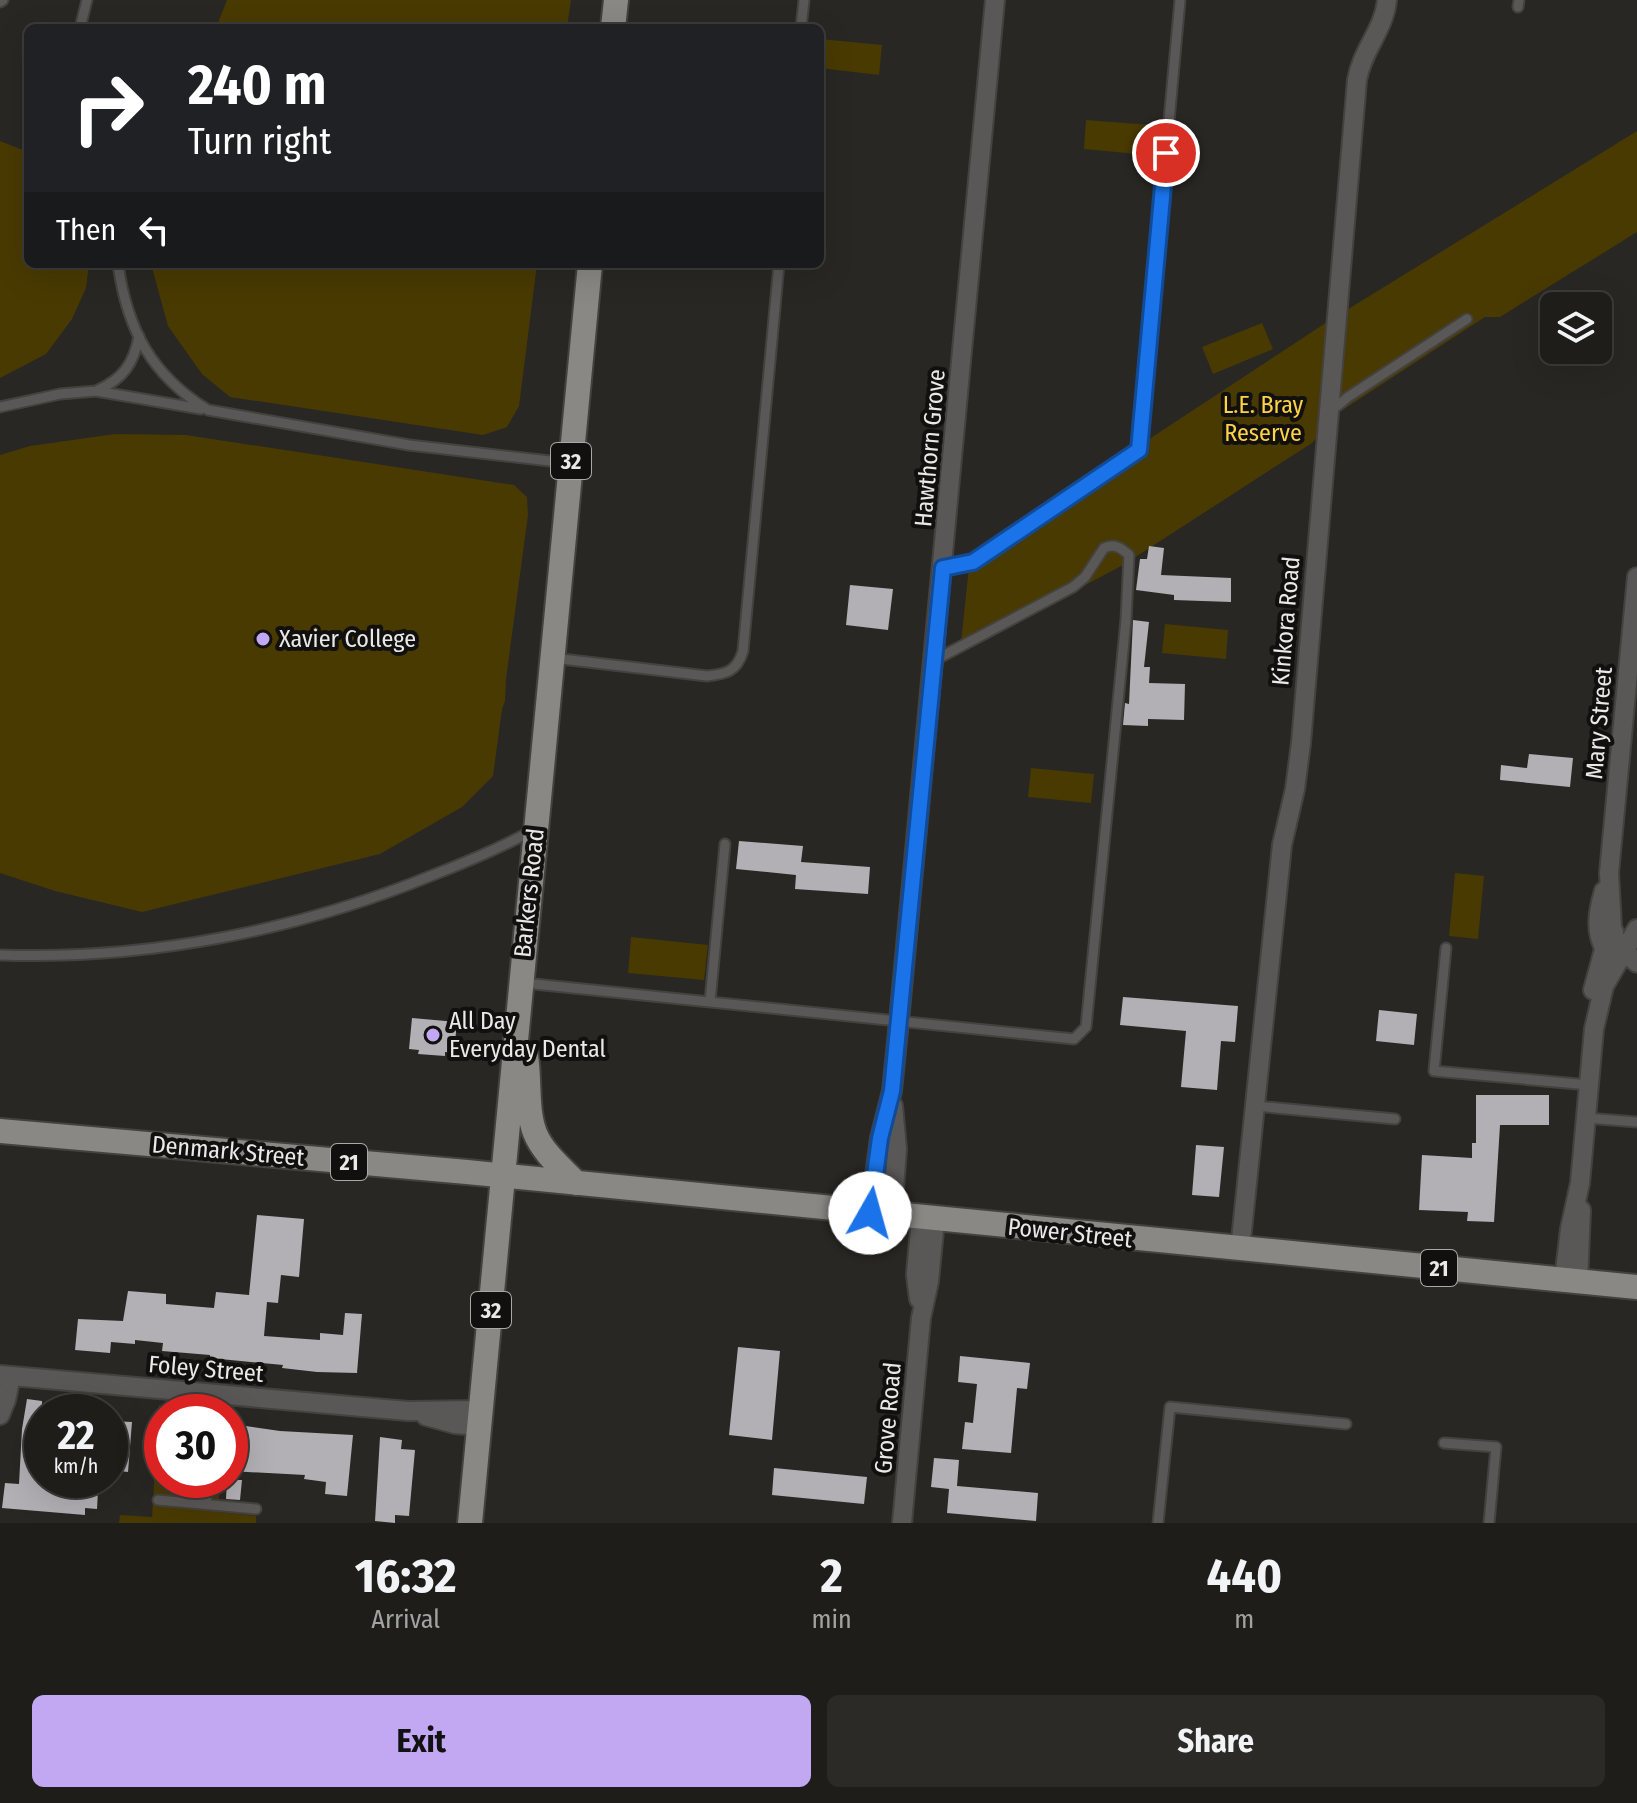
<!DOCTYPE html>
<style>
:root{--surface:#1e1d1a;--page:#2b2a27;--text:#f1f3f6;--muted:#a1a2a2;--line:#3c3b39;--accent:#c2a8f3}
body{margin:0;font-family:"Fira Sans Condensed",sans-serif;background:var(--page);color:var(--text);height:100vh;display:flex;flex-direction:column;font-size:30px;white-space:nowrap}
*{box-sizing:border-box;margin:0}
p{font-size:26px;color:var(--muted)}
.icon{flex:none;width:44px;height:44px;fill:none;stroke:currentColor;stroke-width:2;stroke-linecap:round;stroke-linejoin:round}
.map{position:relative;height:1523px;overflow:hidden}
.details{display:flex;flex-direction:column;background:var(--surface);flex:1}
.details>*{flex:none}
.hud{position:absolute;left:24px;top:24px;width:800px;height:244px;border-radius:12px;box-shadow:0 8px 32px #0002,0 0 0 2px var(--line);background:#202124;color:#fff;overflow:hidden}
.controls{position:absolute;left:1540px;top:292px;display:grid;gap:16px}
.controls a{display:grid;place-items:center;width:72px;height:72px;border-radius:12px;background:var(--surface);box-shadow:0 8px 32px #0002,0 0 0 2px var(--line);font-size:40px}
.speed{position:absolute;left:24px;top:1394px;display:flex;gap:16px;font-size:40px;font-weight:700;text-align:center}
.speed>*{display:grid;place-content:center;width:104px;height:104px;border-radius:50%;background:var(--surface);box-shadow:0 8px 32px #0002,0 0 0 2px var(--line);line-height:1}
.speed small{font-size:20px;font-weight:400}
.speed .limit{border:12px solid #d22;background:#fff;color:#111}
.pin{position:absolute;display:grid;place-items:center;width:68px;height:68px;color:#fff;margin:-34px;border:4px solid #fff;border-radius:50%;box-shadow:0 2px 8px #0007}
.me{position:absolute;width:88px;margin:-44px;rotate:7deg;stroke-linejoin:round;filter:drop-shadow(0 0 6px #0008)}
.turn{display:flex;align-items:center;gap:28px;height:168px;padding:0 32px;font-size:36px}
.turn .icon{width:104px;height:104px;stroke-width:2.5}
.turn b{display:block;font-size:56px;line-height:68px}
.then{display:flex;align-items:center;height:76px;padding:0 32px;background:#0003;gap:16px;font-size:30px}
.eta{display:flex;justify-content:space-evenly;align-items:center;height:136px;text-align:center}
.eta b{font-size:48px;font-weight:700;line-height:56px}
.action{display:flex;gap:16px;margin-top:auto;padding:16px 32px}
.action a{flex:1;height:92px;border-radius:12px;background:var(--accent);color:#111;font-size:32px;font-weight:700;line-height:92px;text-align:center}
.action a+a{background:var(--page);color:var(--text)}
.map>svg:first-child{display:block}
.green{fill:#493a02}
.building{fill:#b2b0b5}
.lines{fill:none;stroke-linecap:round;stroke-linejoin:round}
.service-casing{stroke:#43423e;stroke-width:13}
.minor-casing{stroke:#43423e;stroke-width:22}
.primary-casing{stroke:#43423e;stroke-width:28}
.service{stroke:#595856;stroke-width:9}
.minor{stroke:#595856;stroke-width:18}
.primary{stroke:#8a8884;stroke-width:24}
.route-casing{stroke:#114b97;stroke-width:20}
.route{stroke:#1a73e8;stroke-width:14}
.poi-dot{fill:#c2a8f3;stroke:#11100e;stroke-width:3}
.labels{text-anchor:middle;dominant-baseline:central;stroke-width:8;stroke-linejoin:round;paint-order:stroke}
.shield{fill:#11100e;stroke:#a9a8a6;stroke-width:2}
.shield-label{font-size:22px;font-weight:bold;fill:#eae9e7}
.park-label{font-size:24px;fill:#fdd245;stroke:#11100e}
.street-label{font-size:24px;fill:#eae9e7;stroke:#11100e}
.poi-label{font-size:24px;fill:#eae9e7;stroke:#11100e;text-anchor:start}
</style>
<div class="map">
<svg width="1637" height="1523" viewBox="0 0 1637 1523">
<rect width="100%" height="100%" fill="#282723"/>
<path class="green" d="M 227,0 L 571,0 L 567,28 L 216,28 Z
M 820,39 L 882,45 L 879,75 L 820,68 Z
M 1086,120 L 1151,125 L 1148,155 L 1084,149 Z
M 1637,131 L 1637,232 L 1500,317 L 1485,317 L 1341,411 L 1312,443 L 1123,565 L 960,652 L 970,557 L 1324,324 Z
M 0,141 L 28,152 L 28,264 L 89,264 L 86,288 L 72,319 L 46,354 L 0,378 Z
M 151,264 L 537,264 L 519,406 L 507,427 L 483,435 L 230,397 L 202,374 L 168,326 Z
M 1262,323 L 1273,349 L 1213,374 L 1202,347 Z
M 115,434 L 186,435 L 514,485 L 527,497 L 528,515 L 506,679 L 505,701 L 502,709 L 493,776 L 462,807 L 380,854 L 142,912 L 55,891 L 0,873 L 0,455 L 30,446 Z
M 1165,624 L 1228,630 L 1226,659 L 1162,653 Z
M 1031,768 L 1094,774 L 1091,803 L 1028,797 Z
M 1455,873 L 1484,876 L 1478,939 L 1449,936 Z
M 631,937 L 708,945 L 704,980 L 628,973 Z
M 159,1405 L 228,1410 L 227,1412 L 162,1412 L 162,1480 L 221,1480 L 217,1512 L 256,1516 L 256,1523 L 119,1523 L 120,1515 L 152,1517 Z"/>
<path class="building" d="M 1149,546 L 1164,548 L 1161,575 L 1231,578 L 1231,602 L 1174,600 L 1174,595 L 1136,590 L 1140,559 L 1147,559 Z
M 850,585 L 893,589 L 888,630 L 846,625 Z
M 1133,620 L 1149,622 L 1144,667 L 1150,667 L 1149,683 L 1185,684 L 1184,720 L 1148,719 L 1148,726 L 1123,725 L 1125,703 L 1129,704 Z
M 1529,754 L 1573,758 L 1570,787 L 1500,780 L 1501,765 L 1527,768 Z
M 739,841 L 803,846 L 801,862 L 870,867 L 868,894 L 795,889 L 796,875 L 736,869 Z
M 1123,997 L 1238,1006 L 1235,1042 L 1221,1041 L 1217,1090 L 1181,1087 L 1186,1031 L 1120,1025 Z
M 1379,1010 L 1417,1014 L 1414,1045 L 1376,1041 Z
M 412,1018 L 457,1022 L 454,1053 L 445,1052 L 445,1056 L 418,1054 L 419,1050 L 409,1049 Z
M 1476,1095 L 1549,1095 L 1549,1125 L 1500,1125 L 1494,1222 L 1467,1221 L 1468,1212 L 1419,1210 L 1422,1155 L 1472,1158 L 1472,1143 L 1476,1143 Z
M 1196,1145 L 1224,1147 L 1219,1197 L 1192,1195 Z
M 257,1215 L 304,1219 L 299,1277 L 281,1275 L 278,1303 L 267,1302 L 264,1336 L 320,1340 L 320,1333 L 343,1335 L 345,1313 L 362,1314 L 357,1373 L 317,1372 L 282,1368 L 283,1365 L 210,1358 L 210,1355 L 162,1351 L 163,1343 L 135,1340 L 135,1344 L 111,1342 L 110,1353 L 75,1350 L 78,1319 L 123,1321 L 128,1291 L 166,1294 L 166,1304 L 214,1308 L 216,1292 L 249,1295 Z
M 738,1347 L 780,1351 L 772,1440 L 729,1435 Z
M 960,1356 L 1030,1363 L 1027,1389 L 1017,1388 L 1011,1453 L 962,1449 L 965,1422 L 973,1423 L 977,1384 L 958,1382 Z
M 27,1399 L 42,1401 L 42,1486 L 98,1491 L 97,1509 L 85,1508 L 85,1515 L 2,1508 L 5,1483 L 19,1484 L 22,1429 Z
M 112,1421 L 132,1422 L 128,1472 L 110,1470 Z
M 232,1424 L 280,1431 L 353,1435 L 347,1496 L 325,1494 L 326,1482 L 304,1479 L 305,1475 L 230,1471 Z
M 380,1437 L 402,1440 L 401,1449 L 415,1450 L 409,1516 L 395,1515 L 395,1523 L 375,1521 Z
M 934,1458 L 959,1460 L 957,1486 L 1038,1493 L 1036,1521 L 947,1513 L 949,1489 L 931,1487 Z
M 774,1468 L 867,1477 L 864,1504 L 772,1495 Z
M 227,1480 L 242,1480 L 240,1500 L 226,1499 Z"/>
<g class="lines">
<g class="service-casing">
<path id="service" d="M 0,2 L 3,0
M 1518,7 L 1519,0
M 80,28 L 87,0
M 801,28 L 804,0
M 118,264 C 127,329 151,375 208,410 L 409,445 L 568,463
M 98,390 C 123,379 134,363 139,336
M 0,407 L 60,394 L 96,391 L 201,409
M 1331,411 L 1348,397 L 1467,319
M 943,568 L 973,562 L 1139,450 L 1180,0
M 553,658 L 707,676 C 727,674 737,671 743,651 L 779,264
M 1446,948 L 1434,1071 L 1589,1085
M 0,955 C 148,960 296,931 433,875 C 467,862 501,848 533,830
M 524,983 L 1074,1039 L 1086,1027 L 1126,620 L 1129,555 C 1121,548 1115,543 1104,548 L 1085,577 L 1073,587 L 935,660
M 710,1001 L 725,844
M 1255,1106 L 1395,1119
M 1586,1118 L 1637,1122
M 215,1412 L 216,1394
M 1444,1443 L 1496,1447 L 1489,1523
M 158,1500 L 256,1509
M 206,1504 L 208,1480
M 1158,1523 L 1170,1407 L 1346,1424"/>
</g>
<g class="minor-casing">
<path id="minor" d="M 1637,577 L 1609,873 L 1612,927 L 1615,938 L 1623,950 L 1637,963
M 1604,891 C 1598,912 1594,931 1606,951
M 1593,990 L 1607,939 L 1614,932
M 870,1213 L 880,1138 L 892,1091 L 899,1021 L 995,0
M 892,1215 L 897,1149 L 893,1106
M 1240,1250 L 1282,845 L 1295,789 L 1301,743 L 1357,80 C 1362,50 1384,30 1387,0
M 1564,1280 L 1570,1229 L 1580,1183 L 1594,1029 L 1604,986 L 1637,929
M 1578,1282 L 1581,1210
M 919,1299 L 916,1275 L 921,1218
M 0,1375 L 408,1411 L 481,1410
M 0,1415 L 6,1400 L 11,1376
M 426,1416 L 455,1424 L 479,1426
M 902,1523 L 921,1318 L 929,1281 L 935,1220"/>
</g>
<g class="primary-casing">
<path id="primary" d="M 613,28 L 616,0
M 526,1056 C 530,1080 526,1110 535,1133 C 543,1153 562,1168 576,1183
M 0,1131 L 467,1172 L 1637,1287
M 470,1523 L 590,264"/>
</g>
<use href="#service" class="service"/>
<use href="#minor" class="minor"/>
<use href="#primary" class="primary"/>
</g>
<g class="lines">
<g class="route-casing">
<path id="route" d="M 870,1213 L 880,1138 L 892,1091 L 943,568 L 973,562 L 1139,450 L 1166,153"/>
</g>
<use href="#route" class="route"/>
</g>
<g class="poi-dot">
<circle cx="263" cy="639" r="8"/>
<circle cx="433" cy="1035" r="8"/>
</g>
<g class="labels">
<g class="shield">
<rect x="551" y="443" width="40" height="36" rx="6"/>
<rect x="331" y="1144" width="36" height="36" rx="6"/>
<rect x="1421" y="1250" width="36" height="36" rx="6"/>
<rect x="471" y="1292" width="40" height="36" rx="6"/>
</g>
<g class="shield-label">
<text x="571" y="461">32</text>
<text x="349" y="1162">21</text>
<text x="1439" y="1268">21</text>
<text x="491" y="1310">32</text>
</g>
<g class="park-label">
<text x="1263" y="405">L.E. Bray<tspan x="1263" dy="28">Reserve</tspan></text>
</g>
<g class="street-label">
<text transform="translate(930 448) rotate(-85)">Hawthorn Grove</text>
<text transform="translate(1286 621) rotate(-85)">Kinkora Road</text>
<text transform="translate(1599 723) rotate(-85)">Mary Street</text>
<text transform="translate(529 893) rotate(-84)">Barkers Road</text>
<text transform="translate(228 1151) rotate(5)">Denmark Street</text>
<text transform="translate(1070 1233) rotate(6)">Power Street</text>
<text transform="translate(206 1369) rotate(5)">Foley Street</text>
<text transform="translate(888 1418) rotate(-85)">Grove Road</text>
</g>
<g class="poi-label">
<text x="279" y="639">Xavier College</text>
<text x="449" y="1021">All Day<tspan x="449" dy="28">Everyday Dental</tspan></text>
</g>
</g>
</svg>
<div class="controls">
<a><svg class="icon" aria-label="layers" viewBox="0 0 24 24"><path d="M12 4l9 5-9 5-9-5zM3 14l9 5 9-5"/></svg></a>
</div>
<div class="speed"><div>22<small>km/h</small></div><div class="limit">30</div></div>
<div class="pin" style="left:1166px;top:153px;background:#d93025"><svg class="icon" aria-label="arrive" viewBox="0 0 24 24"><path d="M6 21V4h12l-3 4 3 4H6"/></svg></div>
<svg class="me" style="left:870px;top:1213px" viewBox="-20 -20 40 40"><circle r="19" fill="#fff"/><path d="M0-13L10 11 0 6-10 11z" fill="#1a73e8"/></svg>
<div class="hud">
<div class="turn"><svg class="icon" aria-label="right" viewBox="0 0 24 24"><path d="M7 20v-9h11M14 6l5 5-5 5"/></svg><div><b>240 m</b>Turn right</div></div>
<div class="then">Then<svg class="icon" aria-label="left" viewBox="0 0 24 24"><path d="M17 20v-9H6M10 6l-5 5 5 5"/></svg></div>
</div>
</div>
<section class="details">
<div class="eta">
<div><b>16:32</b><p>Arrival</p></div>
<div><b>2</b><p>min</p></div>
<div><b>440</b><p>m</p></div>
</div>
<div class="action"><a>Exit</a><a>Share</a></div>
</section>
